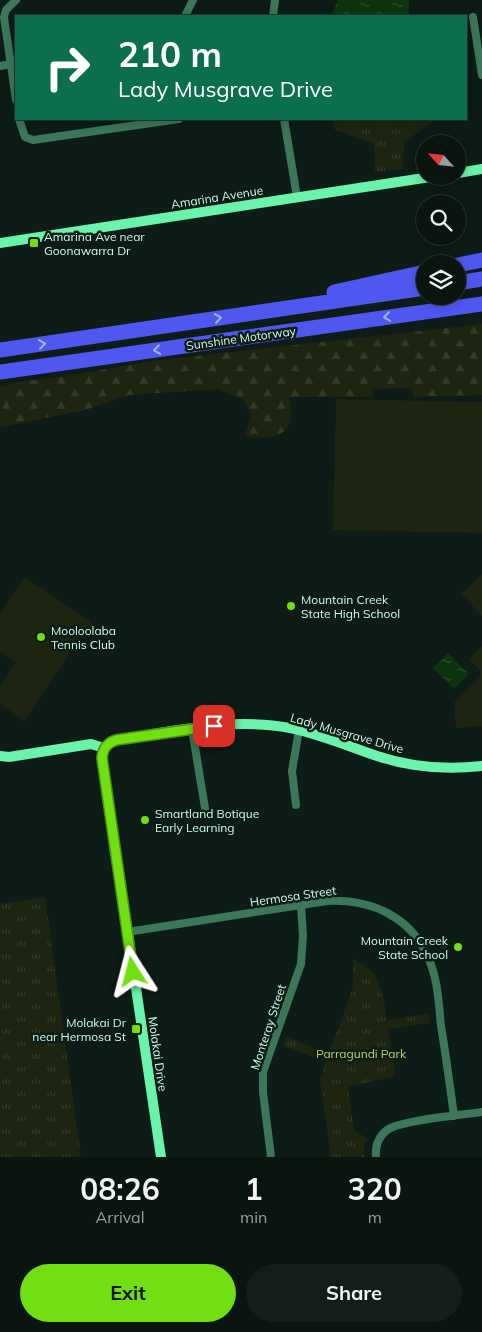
<!DOCTYPE html>
<style>
:root{--surface:#0a1510;--page:#131e19;--text:#f1f3f6;--muted:#999f9f;--line:#2a3430;--accent:#71e012}
body{margin:0;font-family:Mulish,sans-serif;background:var(--page);color:var(--text);height:100vh;display:flex;flex-direction:column;font-size:19px;white-space:nowrap}
*{box-sizing:border-box;margin:0}
p{font-size:16px;color:var(--muted)}
.icon{flex:none;width:28px;height:28px;fill:none;stroke:currentColor;stroke-width:2;stroke-linecap:round;stroke-linejoin:round}
.map{position:relative;height:1157px;overflow:hidden}
.panel{display:flex;flex-direction:column;background:var(--surface);flex:1}
.panel>*{flex:none}
.banner{position:absolute;left:15px;top:15px;width:452px;height:105px;border-radius:0px;box-shadow:0 2px 12px #0003,0 0 0 1px var(--line);background:#0b6e4f;color:#fff;overflow:hidden}
.needle{width:32px;rotate:297deg}
.fabs{position:absolute;left:416px;top:135px;display:grid;gap:10px}
.fabs a{display:grid;place-items:center;width:50px;height:50px;border-radius:50%;background:var(--surface);box-shadow:0 2px 12px #0003,0 0 0 1px var(--line);font-size:25px}
.pin{position:absolute;display:grid;place-items:center;width:42px;height:42px;color:#fff;margin:-21px;border-radius:10px;box-shadow:0 2px 8px #0006}
.me{position:absolute;width:55px;margin:-28px;rotate:351deg;stroke-linejoin:round;filter:drop-shadow(0 0 4px #0008)}
.turn{display:flex;align-items:center;gap:18px;height:105px;padding:0 20px;font-size:22px}
.turn .icon{width:65px;height:65px;stroke-width:2.5}
.turn b{display:block;font-size:35px;line-height:42px}
.eta{display:flex;justify-content:space-evenly;align-items:center;height:85px;text-align:center}
.eta b{font-size:30px;font-weight:700;line-height:35px}
.button{display:flex;gap:10px;margin-top:auto;padding:10px 20px}
.button a{flex:1;height:58px;border-radius:30px;background:var(--accent);color:#111;font-size:20px;font-weight:700;line-height:58px;text-align:center}
.button a+a{background:var(--page);color:var(--text)}
.map>svg:first-child{display:block}
.grass{fill:url(#grass-tufts)}
.forest{fill:url(#forest-firs)}
.garden{fill:#1d2510}
.water{fill:url(#water-ripples)}
.lines{fill:none;stroke-linecap:round;stroke-linejoin:round}
.street{stroke:#3b7758;stroke-width:8}
.secondary{stroke:#6af3aa;stroke-width:10}
.highway{stroke:#5057f1;stroke-width:15}
.oneway{stroke:#9ab9ea}
.route-casing{stroke:#49920c;stroke-width:12}
.route{stroke:#71e012;stroke-width:9}
.poi-dot{fill:#71e012;stroke:#0d1c16;stroke-width:2}
.labels{text-anchor:middle;dominant-baseline:central;stroke-width:5;stroke-linejoin:round;paint-order:stroke}
.street-label{font-size:12px;fill:#cbfbe6;stroke:#0d1c16}
.poi-label{font-size:12px;fill:#cbfbe6;stroke:#0d1c16;text-anchor:start}
.park-label{font-size:12px;fill:#bed45f;stroke:#0d1c16}
</style>
<div class="map">
<svg width="482" height="1157" viewBox="0 0 482 1157">
<defs>
<pattern id="grass-tufts" width="24" height="20" patternUnits="userSpaceOnUse" patternTransform="scale(1.25)"><rect width="24" height="20" fill="#1d2510"/><path d="M3 7l-1-3M5 7V3M7 7l1-3M15 17l-1-3M17 17v-4M19 17l1-3" fill="none" stroke="#323b27"/></pattern>
<pattern id="forest-firs" width="22" height="20" patternUnits="userSpaceOnUse" patternTransform="scale(1.25)"><rect width="22" height="20" fill="#1d2510"/><path d="M5 1l3.5 6h-7zM16 11l3.5 6h-7z" fill="#323b27"/></pattern>
<pattern id="water-ripples" width="26" height="14" patternUnits="userSpaceOnUse" patternTransform="scale(1.25)"><rect width="26" height="14" fill="#0c350f"/><path d="M2 4q2-2 4 0t4 0M15 11q2-2 4 0t4 0" fill="none" stroke="#2e5332"/></pattern>
</defs>
<rect width="100%" height="100%" fill="#0d1c16"/>
<path class="grass" d="M 334,119 L 437,119 L 404,142 L 403,169 L 375,172 L 374,144 L 334,129 Z
M 45,897 L 81,1157 L 0,1157 L 0,904 Z
M 353,958 L 374,973 L 384,1000 L 387,1020 L 429,1014 L 430,1023 L 388,1029 L 395,1076 L 348,1087 L 354,1130 L 368,1139 L 364,1147 L 364,1157 L 331,1157 L 320,1080 L 326,1061 L 283,1046 L 286,1037 L 329,1053 L 353,988 Z"/>
<path class="forest" d="M 482,324 L 482,395 L 413,397 L 412,388 L 373,389 L 373,397 L 289,397 C 290,404 293,417 289,425 C 282,440 259,438 245,437 L 251,415 L 244,400 L 218,389 L 129,395 L 85,410 L 20,423 L 0,428 L 0,387 L 24,381 L 67,376 L 152,361 Z"/>
<path class="garden" d="M 336,399 L 482,402 L 482,533 L 333,530 Z
M 482,574 L 482,616 L 461,594 Z
M 25,577 L 91,622 L 24,721 L 0,704 L 0,686 L 16,662 L 0,651 L 0,613 Z
M 482,646 L 482,726 L 456,728 L 454,703 L 480,677 L 481,672 L 469,659 Z"/>
<path class="water" d="M 338,0 L 409,0 L 409,16 L 331,16 Z
M 448,653 L 469,674 L 454,689 L 433,668 Z"/>
<g class="lines">
<path class="street" d="M 16,0 L 6,10 L 4,17 L 16,100
M 185,16 L 193,0
M 273,16 L 275,0
M 473,17 L 482,75
M 0,66 L 10,64
M 19,119 L 25,137 L 33,140 L 179,119
M 284,119 L 297,197
M 192,729 L 206,814
M 296,805 L 292,771 L 299,730
M 127,932 L 327,901 C 372,899 413,917 430,962 C 438,982 439,1005 441,1026 C 446,1056 450,1086 454,1116
M 271,1157 L 263,1092 L 263,1072 L 301,964 L 303,936 L 301,905
M 376,1157 C 375,1146 378,1137 387,1130 C 400,1120 462,1115 482,1112"/>
<path class="secondary" d="M 458,173 L 482,169
M 0,243 L 437,176
M 104,748 L 102,758 L 161,1157
M 104,748 L 110,743 L 116,740 C 173,731 233,717 290,728 C 320,734 348,746 377,756 C 410,767 447,770 482,766
M 0,756 L 9,757 L 91,744 L 104,748"/>
<path class="highway" d="M 458,265 L 482,260
M 458,283 L 482,279
M 334,292 L 425,272
M 0,350 L 425,288
M 0,372 L 482,304"/>
</g>
<defs><path id="oneway-chevron" d="M-2-3.5L2.5 0L-2 3.5" fill="none" stroke-width="1.6" stroke-linecap="round" stroke-linejoin="round" transform="scale(1.25)"/></defs>
<g class="oneway">
<use href="#oneway-chevron" transform="translate(387 317) rotate(172)"/>
<use href="#oneway-chevron" transform="translate(218 318) rotate(-8)"/>
<use href="#oneway-chevron" transform="translate(42 344) rotate(-8)"/>
<use href="#oneway-chevron" transform="translate(157 350) rotate(172)"/>
</g>
<g class="lines">
<g class="route-casing">
<path id="route" d="M 133,972 L 102,758 C 103,748 107,743 116,740 L 214,726"/>
</g>
<use href="#route" class="route"/>
</g>
<g class="poi-dot">
<rect x="29" y="238" width="10" height="10" rx="2.5"/>
<circle cx="291" cy="606" r="5"/>
<circle cx="41" cy="637" r="5"/>
<circle cx="145" cy="820" r="5"/>
<circle cx="458" cy="947" r="5"/>
<rect x="131" y="1024" width="10" height="10" rx="2.5"/>
</g>
<g class="labels">
<g class="street-label">
<text transform="translate(217 197) rotate(-9)">Amarina Avenue</text>
<text transform="translate(241 338) rotate(-8)">Sunshine Motorway</text>
<text transform="translate(347 733) rotate(16)">Lady Musgrave Drive</text>
<text transform="translate(293 896) rotate(-8)">Hermosa Street</text>
<text transform="translate(268 1027) rotate(-72)">Monteray Street</text>
<text transform="translate(158 1054) rotate(82)">Molakai Drive</text>
</g>
<g class="poi-label">
<text x="44" y="236">Amarina Ave near<tspan x="44" dy="14">Goonawarra Dr</tspan></text>
<text x="301" y="599">Mountain Creek<tspan x="301" dy="14">State High School</tspan></text>
<text x="51" y="630">Mooloolaba<tspan x="51" dy="14">Tennis Club</tspan></text>
<text x="155" y="813">Smartland Botique<tspan x="155" dy="14">Early Learning</tspan></text>
<text x="448" y="940" text-anchor="end">Mountain Creek<tspan x="448" dy="14">State School</tspan></text>
<text x="126" y="1022" text-anchor="end">Molakai Dr<tspan x="126" dy="14">near Hermosa St</tspan></text>
</g>
<g class="park-label">
<text x="361" y="1053">Parragundi Park</text>
</g>
</g>
</svg>
<div class="fabs">
<a><svg class="needle" viewBox="-14 -14 28 28"><path d="M0-13l5 13h-10z" fill="#e53935"/><path d="M0 13l5-13h-10z" fill="#999f9f"/></svg></a>
<a><svg class="icon" aria-label="search" viewBox="0 0 24 24"><circle cx="10" cy="10" r="6"/><path d="M15 15l6 6"/></svg></a>
<a><svg class="icon" aria-label="layers" viewBox="0 0 24 24"><path d="M12 4l9 5-9 5-9-5zM3 14l9 5 9-5"/></svg></a>
</div>
<div class="pin" style="left:214px;top:726px;background:#d93025"><svg class="icon" aria-label="arrive" viewBox="0 0 24 24"><path d="M6 21V4h12l-3 4 3 4H6"/></svg></div>
<svg class="me" style="left:133px;top:972px" viewBox="-20 -20 40 40"><path d="M0-17L14 15 0 8-14 15z" fill="#71e012" stroke="#fff" stroke-width="4"/></svg>
<div class="banner">
<div class="turn"><svg class="icon" aria-label="right" viewBox="0 0 24 24"><path d="M7 20v-9h11M14 6l5 5-5 5"/></svg><div><b>210 m</b>Lady Musgrave Drive</div></div>
</div>
</div>
<section class="panel">
<div class="eta">
<div><b>08:26</b><p>Arrival</p></div>
<div><b>1</b><p>min</p></div>
<div><b>320</b><p>m</p></div>
</div>
<div class="button"><a>Exit</a><a>Share</a></div>
</section>
